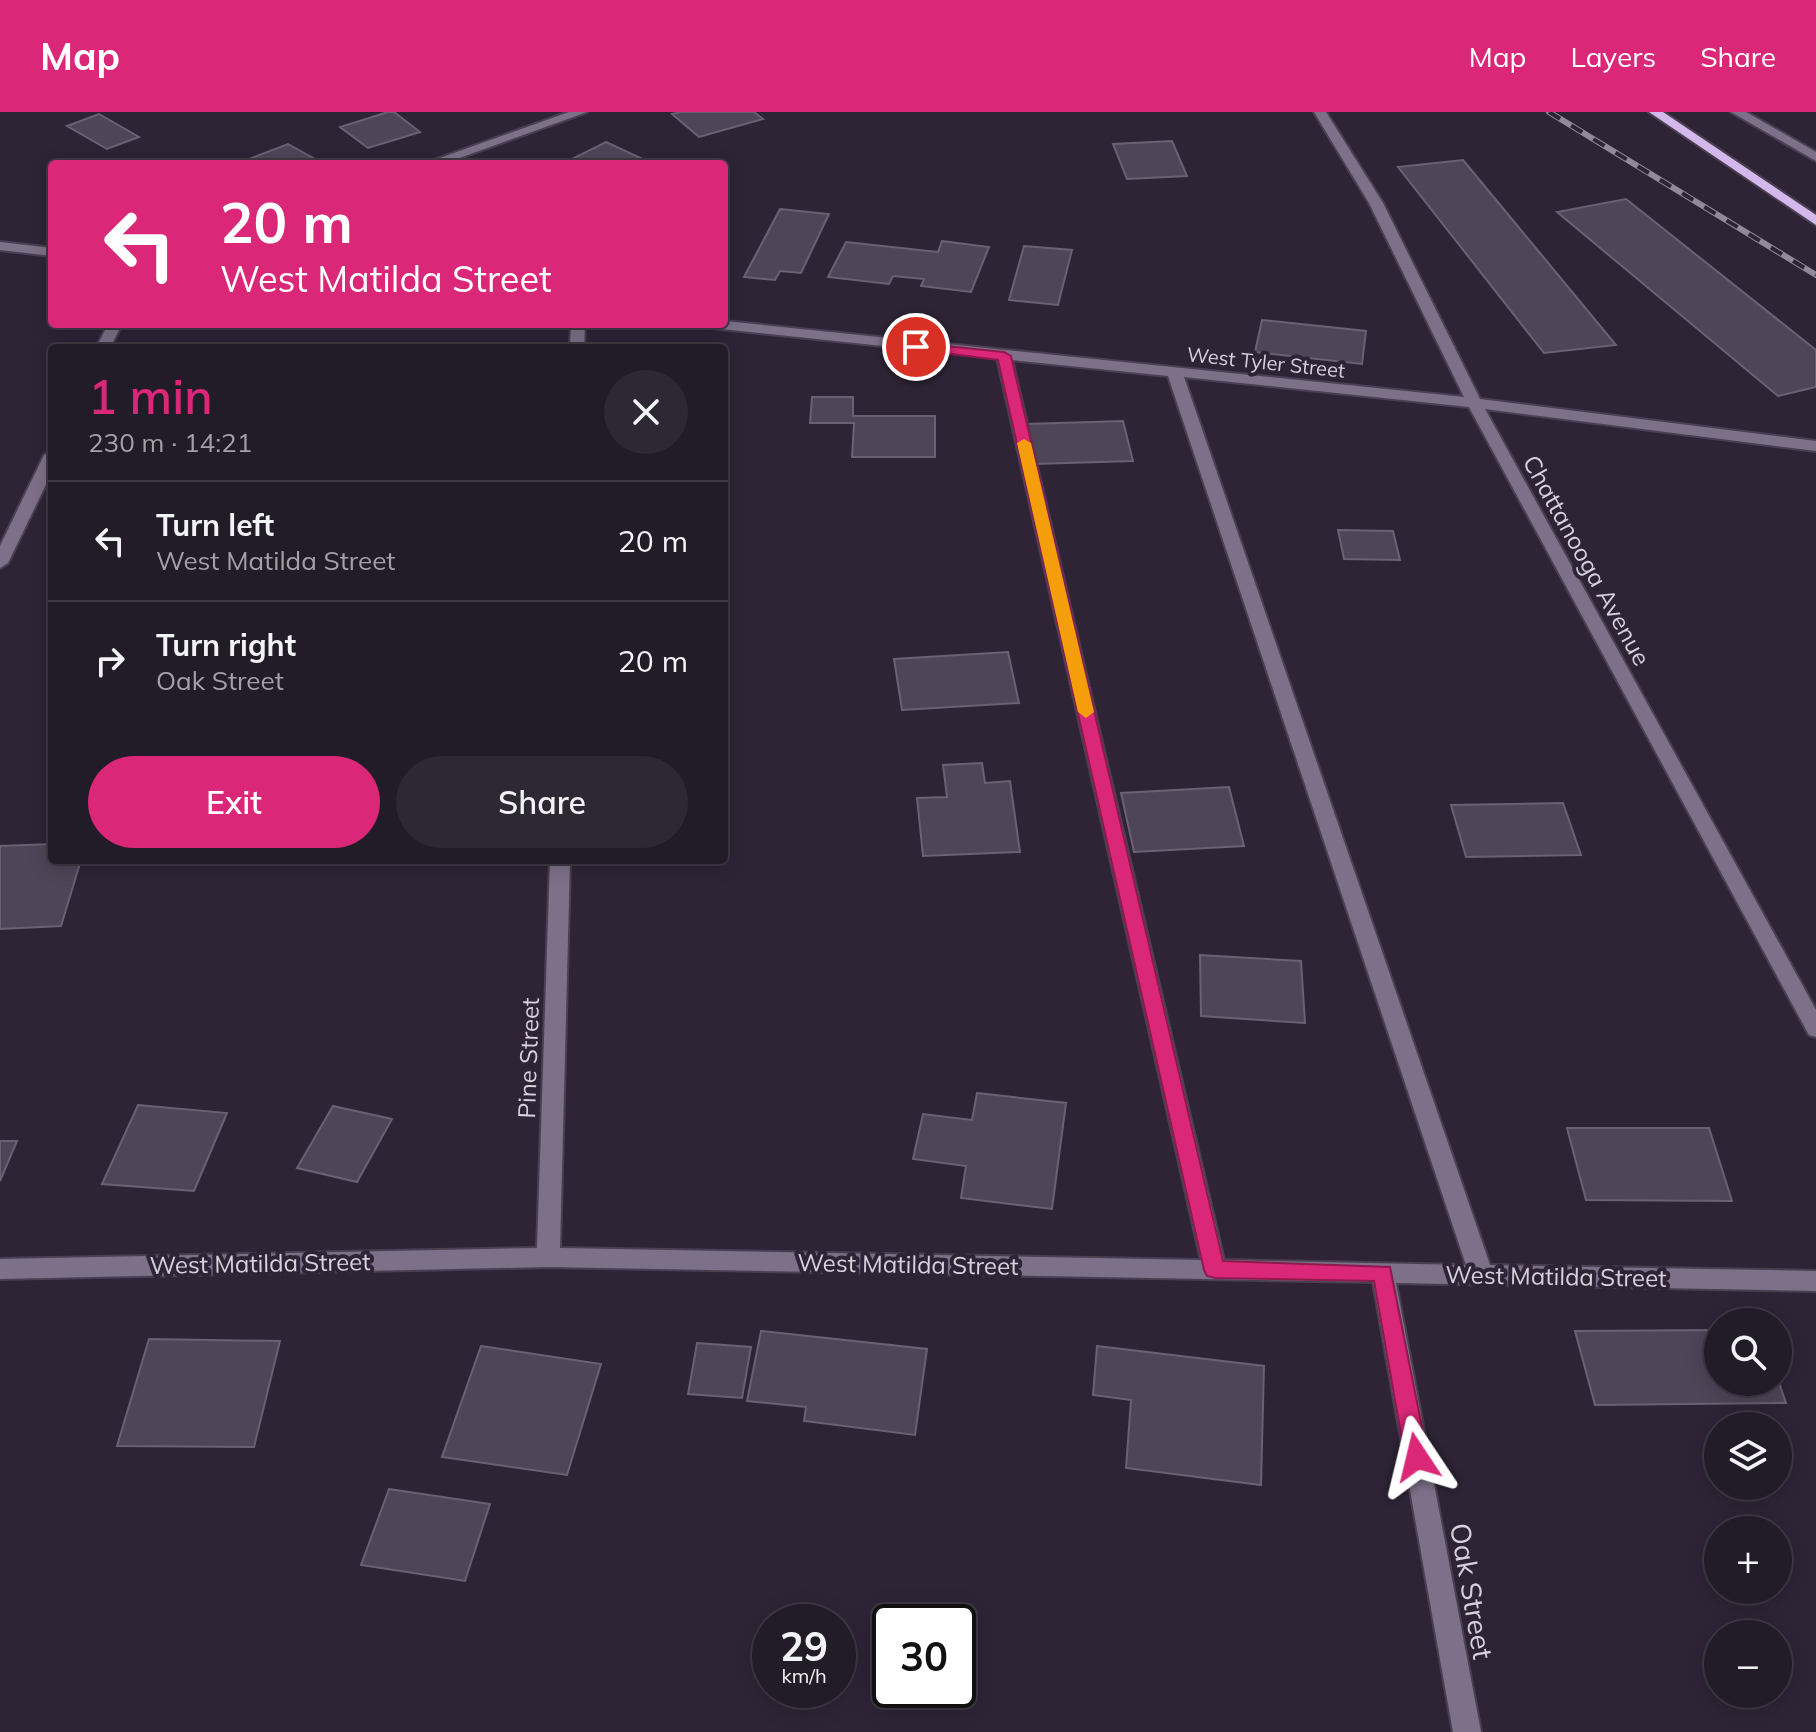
<!DOCTYPE html>
<meta charset="utf-8">
<style>
:root{--surface:#221b28;--page:#2e2834;--text:#f1f3f6;--muted:#a2a1a8;--line:#3f3945;--accent:#db2777}
body{margin:0;font-family:Mulish,sans-serif;background:var(--page);color:var(--text);height:100vh;display:flex;flex-direction:column;font-size:30px;white-space:nowrap}
*{box-sizing:border-box;margin:0}
p{font-size:26px;color:var(--muted)}
.icon{flex:none;width:44px;height:44px;fill:none;stroke:currentColor;stroke-width:2;stroke-linecap:round;stroke-linejoin:round}
.map{position:relative;flex:1;overflow:hidden}
.side{position:absolute;left:48px;top:232px;width:680px;height:520px;display:flex;flex-direction:column;background:var(--surface);border-radius:8px;box-shadow:0 4px 20px #0003,0 0 0 2px var(--line)}
.side>*{flex:none}
.hud{position:absolute;left:48px;top:48px;width:680px;height:168px;border-radius:8px;box-shadow:0 4px 20px #0003,0 0 0 2px var(--line);background:#db2777;color:#fff;overflow:hidden}
.controls{position:absolute;left:1704px;top:1196px;display:grid;gap:16px}
.controls a{display:grid;place-items:center;width:88px;height:88px;border-radius:50%;background:var(--surface);box-shadow:0 4px 20px #0003,0 0 0 2px var(--line);font-size:40px}
.speed{position:absolute;left:752px;top:1492px;display:flex;gap:16px;font-size:40px;font-weight:700;text-align:center}
.speed>*{display:grid;place-content:center;width:104px;height:104px;border-radius:50%;background:var(--surface);box-shadow:0 4px 20px #0003,0 0 0 2px var(--line);line-height:1}
.speed small{font-size:20px;font-weight:400}
.speed .limit{border:4px solid #111;border-radius:12px;background:#fff;color:#111}
.pin{position:absolute;display:grid;place-items:center;width:68px;height:68px;color:#fff;margin:-34px;border:4px solid #fff;border-radius:50%;box-shadow:0 2px 8px #0007}
.me{position:absolute;width:88px;margin:-44px;rotate:350deg;stroke-linejoin:round;filter:drop-shadow(0 0 6px #0008)}
.turn{display:flex;align-items:center;gap:28px;height:168px;padding:0 40px;font-size:36px}
.turn .icon{width:104px;height:104px;stroke-width:2.5}
.turn b{display:block;font-size:56px;line-height:68px}
.round{display:grid;place-items:center;flex:none;width:84px;height:84px;border-radius:42px;background:var(--page)}
.head{display:flex;align-items:center;justify-content:space-between;height:136px;padding:0 40px}
h1{font-size:48px;font-weight:600;line-height:60px;color:var(--accent)}
.button{display:flex;gap:16px;margin-top:auto;padding:16px 40px}
.button a{flex:1;height:92px;border-radius:48px;background:var(--accent);color:#fff;font-size:32px;font-weight:600;line-height:92px;text-align:center}
.button a+a{background:var(--page);color:var(--text)}
ul{padding:0;list-style:none}
li{display:flex;align-items:center;gap:24px;height:120px;padding:0 40px;border-top:2px solid var(--line)}
li div{flex:1}
li b{display:block;font-size:30px}
li em{font-style:normal}
header{display:flex;align-items:center;gap:48px;box-sizing:border-box;height:112px;padding:0 40px;background:var(--accent);color:#fff}
header strong{font-size:38px}
nav{display:flex;gap:44px;margin-inline-start:auto;font-size:28px}
.map>svg:first-child{display:block}
.building{fill:#4f4558;stroke:#6b6074;stroke-width:2}
.lines{fill:none;stroke-linecap:round;stroke-linejoin:round}
.minor-casing{stroke:#494051;stroke-width:4}
.major-casing{stroke:#494051;stroke-width:4}
.minor{fill:#7e7089;fill-rule:evenodd}
.major{fill:#d4b8ec;fill-rule:evenodd}
.rail-casing{stroke:#928a98;stroke-width:6}
.rail{stroke:#2e2436;stroke-width:4;stroke-dasharray:13;stroke-linecap:butt}
.route{fill:#db2777;stroke:#8e194d;stroke-width:2}
.slow{fill:#f59e0b}
.labels{text-anchor:middle;dominant-baseline:central;stroke-width:8;stroke-linejoin:round;paint-order:stroke}
.far-street-label{font-size:20px;fill:#d7d1dd;stroke:#2e2436}
.street-label{font-size:24px;fill:#d7d1dd;stroke:#2e2436}
.near-street-label{font-size:28px;fill:#d7d1dd;stroke:#2e2436}
</style>
<header>
<strong>Map</strong>
<nav><a>Map</a><a>Layers</a><a>Share</a></nav>
</header>
<div class="map">
<svg width="1816" height="1620" viewBox="0 0 1816 1620">
<rect width="100%" height="100%" fill="#2e2436"/>
<path class="building" d="M 388,0 L 394,0 L 420,20 L 368,36 L 340,15 Z
M 680,0 L 754,0 L 763,7 L 699,25 L 672,2 Z
M 99,2 L 139,25 L 107,37 L 67,14 Z
M 1172,29 L 1187,64 L 1127,67 L 1113,32 Z
M 606,30 L 651,51 L 575,52 L 568,49 Z
M 288,32 L 324,52 L 249,52 L 244,49 Z
M 1463,48 L 1616,233 L 1544,241 L 1398,55 Z
M 1626,87 L 1816,238 L 1816,275 L 1778,284 L 1557,100 Z
M 780,97 L 829,102 L 801,161 L 780,159 L 775,168 L 744,165 Z
M 942,129 L 989,135 L 971,180 L 921,174 L 924,167 L 893,164 L 889,172 L 828,165 L 846,130 L 938,140 Z
M 1024,134 L 1072,138 L 1058,193 L 1009,188 Z
M 1262,208 L 1366,219 L 1362,252 L 1255,240 Z
M 812,285 L 853,285 L 853,304 L 935,304 L 935,345 L 852,345 L 854,311 L 810,311 Z
M 1123,309 L 1133,349 L 1034,352 L 1027,312 Z
M 1338,418 L 1393,419 L 1400,448 L 1344,447 Z
M 1008,540 L 1019,591 L 902,598 L 894,547 Z
M 982,651 L 985,671 L 1010,669 L 1020,740 L 923,744 L 917,686 L 947,685 L 943,653 Z
M 1229,675 L 1244,734 L 1134,740 L 1121,681 Z
M 1563,691 L 1581,743 L 1466,745 L 1451,693 Z
M 52,732 L 52,748 L 81,748 L 61,814 L 0,817 L 0,734 Z
M 1200,843 L 1301,849 L 1305,911 L 1201,904 Z
M 977,981 L 1066,991 L 1052,1097 L 961,1086 L 966,1054 L 913,1047 L 923,1002 L 972,1008 Z
M 138,993 L 227,1001 L 194,1079 L 102,1072 Z
M 333,994 L 392,1007 L 357,1070 L 297,1056 Z
M 1567,1016 L 1709,1016 L 1732,1089 L 1586,1088 Z
M 0,1029 L 17,1029 L 0,1069 Z
M 1718,1218 L 1718,1270 L 1778,1268 L 1786,1291 L 1595,1293 L 1575,1219 Z
M 761,1219 L 927,1237 L 915,1323 L 804,1309 L 806,1295 L 747,1289 Z
M 149,1227 L 280,1229 L 254,1335 L 117,1334 Z
M 697,1231 L 751,1235 L 742,1286 L 688,1282 Z
M 481,1234 L 601,1252 L 567,1363 L 442,1345 Z
M 1097,1234 L 1264,1254 L 1261,1373 L 1126,1356 L 1131,1288 L 1093,1283 Z
M 389,1377 L 490,1392 L 465,1469 L 361,1453 Z"/>
<g class="lines">
<g class="minor-casing">
<path id="minor" d="M 569,0 L 587,0 L 443,52 L 423,52 Z
M 1314,0 L 1326,0 L 1383,91 L 1480,287 L 1816,329 L 1816,339 L 1485,297 L 1816,898 L 1816,925 L 1809,923 L 1469,295 L 1184,265 L 1490,1153 L 1816,1159 L 1816,1179 L 1396,1171 L 1481,1620 L 1453,1620 L 1373,1170 L 548,1155 L 0,1167 L 0,1147 L 537,1136 L 550,748 L 570,748 L 560,1136 L 1201,1148 L 997,246 L 712,216 L 705,212 L 724,212 L 724,209 L 1464,285 L 1369,91 ZM 1012,248 L 1168,264 L 1466,1153 L 1224,1148 Z
M 1731,0 L 1746,0 L 1816,40 L 1816,49 Z
M 0,130 L 52,136 L 52,144 L 0,138 Z
M 108,212 L 122,212 L 110,236 L 96,236 Z
M 571,212 L 585,212 L 584,236 L 570,236 Z
M 52,338 L 52,360 L 8,451 L 0,456 L 0,434 L 44,343 Z"/>
</g>
<g class="major-casing">
<path id="major" d="M 1649,0 L 1663,0 L 1816,103 L 1816,113 Z"/>
</g>
<use href="#minor" class="minor"/>
<use href="#major" class="major"/>
<g class="rail-casing">
<path id="rail" d="M 1549,0 L 1816,163"/>
</g>
<use href="#rail" class="rail"/>
</g>
<path class="route" d="M 916,231 L 1004,240 L 1011,244 L 1223,1149 L 1390,1155 L 1428,1345 L 1425,1352 L 1417,1355 L 1409,1352 L 1405,1345 L 1374,1169 L 1215,1166 L 1207,1164 L 1204,1158 L 998,248 L 912,237 L 910,235 Z"/>
<path class="slow" d="M 1024,327 L 1031,331 L 1094,600 L 1086,606 L 1078,600 L 1017,331 Z"/>
<g class="labels">
<g class="far-street-label">
<text transform="translate(1266 250) rotate(6)">West Tyler Street</text>
</g>
<g class="street-label">
<text transform="translate(1587 448) rotate(61)">Chattanooga Avenue</text>
<text transform="translate(528 946) rotate(-88)">Pine Street</text>
<text transform="translate(260 1151) rotate(-1)">West Matilda Street</text>
<text transform="translate(908 1152) rotate(1)">West Matilda Street</text>
<text transform="translate(1556 1164) rotate(1)">West Matilda Street</text>
</g>
<g class="near-street-label">
<text transform="translate(1472 1479) rotate(80)">Oak Street</text>
</g>
</g>
</svg>
<div class="controls">
<a><svg class="icon" aria-label="search" viewBox="0 0 24 24"><circle cx="10" cy="10" r="6"/><path d="M15 15l6 6"/></svg></a>
<a><svg class="icon" aria-label="layers" viewBox="0 0 24 24"><path d="M12 4l9 5-9 5-9-5zM3 14l9 5 9-5"/></svg></a>
<a>+</a>
<a>−</a>
</div>
<div class="speed"><div>29<small>km/h</small></div><div class="limit">30</div></div>
<div class="pin" style="left:916px;top:235px;background:#d93025"><svg class="icon" aria-label="arrive" viewBox="0 0 24 24"><path d="M6 21V4h12l-3 4 3 4H6"/></svg></div>
<svg class="me" style="left:1417px;top:1345px" viewBox="-20 -20 40 40"><path d="M0-17L14 15 0 8-14 15z" fill="#db2777" stroke="#fff" stroke-width="4"/></svg>
<div class="hud">
<div class="turn"><svg class="icon" aria-label="left" viewBox="0 0 24 24"><path d="M17 20v-9H6M10 6l-5 5 5 5"/></svg><div><b>20 m</b>West Matilda Street</div></div>
</div>
<section class="side">
<div class="head"><div><h1>1 min</h1><p>230 m · 14:21</p></div><a class="round"><svg class="icon" aria-label="close" viewBox="0 0 24 24"><path d="M6 6l12 12M18 6L6 18"/></svg></a></div>
<ul>
<li><svg class="icon" aria-label="left" viewBox="0 0 24 24"><path d="M17 20v-9H6M10 6l-5 5 5 5"/></svg><div><b>Turn left</b><p>West Matilda Street</p></div><em>20 m</em></li>
<li><svg class="icon" aria-label="right" viewBox="0 0 24 24"><path d="M7 20v-9h11M14 6l5 5-5 5"/></svg><div><b>Turn right</b><p>Oak Street</p></div><em>20 m</em></li>
</ul>
<div class="button"><a>Exit</a><a>Share</a></div>
</section>
</div>
